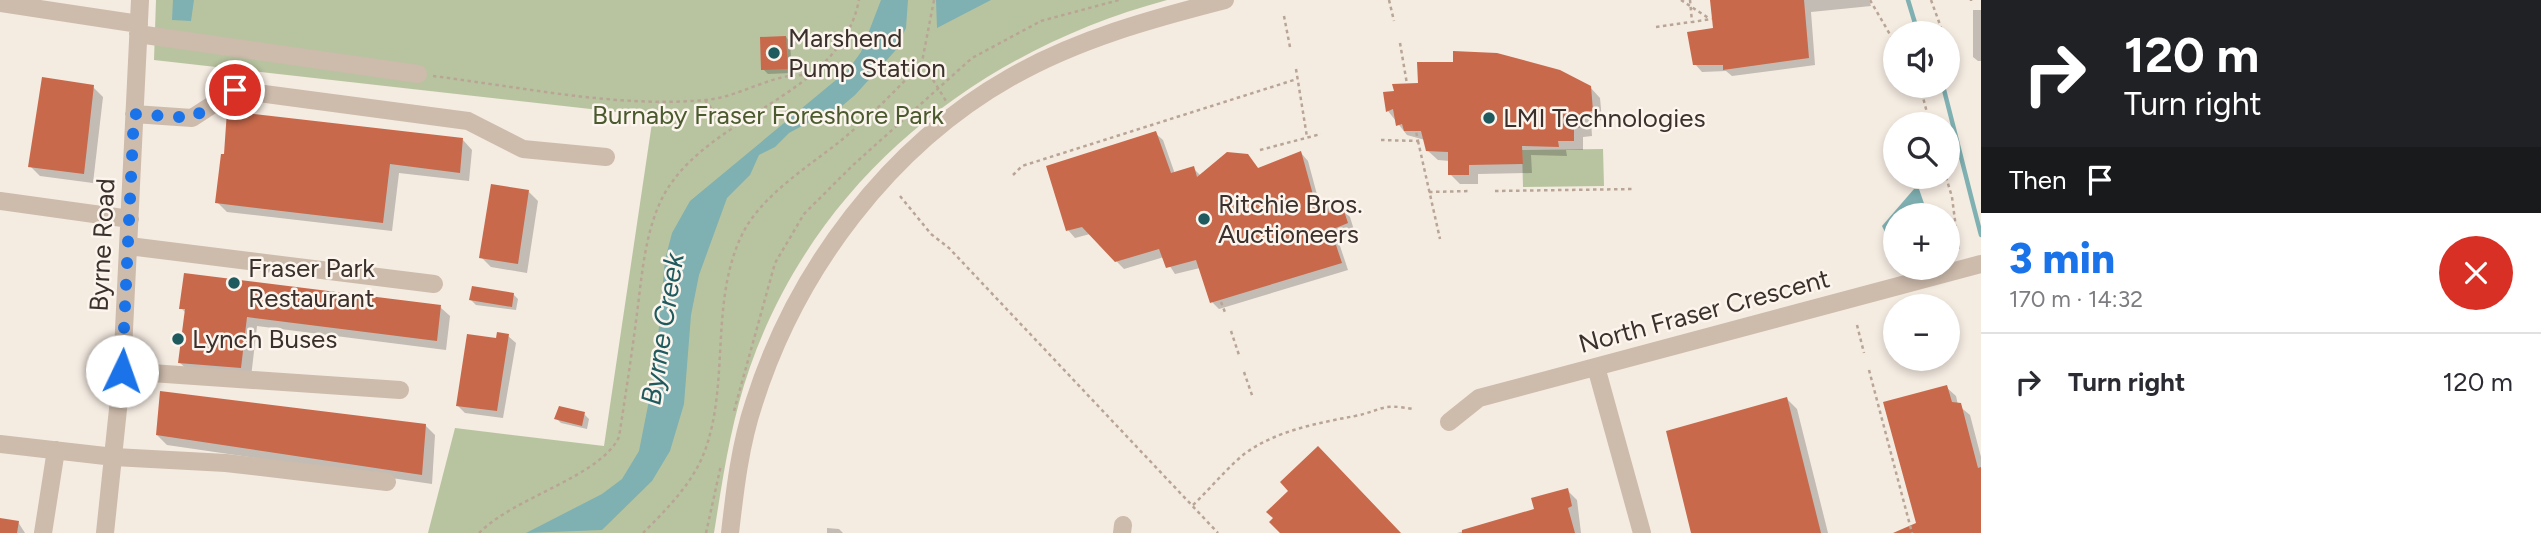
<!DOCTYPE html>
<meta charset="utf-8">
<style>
:root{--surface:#fff;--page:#f7f7f7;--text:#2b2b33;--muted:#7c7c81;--line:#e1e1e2;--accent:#1a73e8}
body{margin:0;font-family:Figtree,sans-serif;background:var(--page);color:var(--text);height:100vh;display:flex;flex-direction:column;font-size:26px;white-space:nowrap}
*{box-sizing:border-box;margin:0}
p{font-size:23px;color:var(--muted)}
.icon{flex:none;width:38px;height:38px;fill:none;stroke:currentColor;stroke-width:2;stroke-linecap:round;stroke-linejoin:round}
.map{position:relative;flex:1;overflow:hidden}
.sheet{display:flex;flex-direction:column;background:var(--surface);width:560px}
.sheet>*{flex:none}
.hud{background:#202124;color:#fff;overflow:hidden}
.fabs{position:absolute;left:1883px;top:21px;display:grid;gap:14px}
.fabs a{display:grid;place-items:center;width:77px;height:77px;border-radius:50%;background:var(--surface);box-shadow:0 4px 10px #0003;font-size:35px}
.pin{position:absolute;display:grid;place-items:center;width:60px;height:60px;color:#fff;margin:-30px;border:4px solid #fff;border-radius:50%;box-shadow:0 2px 7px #0007}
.me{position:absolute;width:77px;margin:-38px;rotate:3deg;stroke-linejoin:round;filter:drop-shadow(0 0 5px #0008)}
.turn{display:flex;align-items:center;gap:24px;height:147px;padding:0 28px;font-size:32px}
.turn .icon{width:91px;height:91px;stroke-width:2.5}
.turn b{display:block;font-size:49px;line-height:60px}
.then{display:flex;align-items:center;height:66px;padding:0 28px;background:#0003;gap:14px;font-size:26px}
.round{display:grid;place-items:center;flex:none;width:74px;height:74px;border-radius:37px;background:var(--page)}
.headline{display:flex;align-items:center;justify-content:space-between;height:119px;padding:0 28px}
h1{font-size:42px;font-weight:800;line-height:52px;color:var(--accent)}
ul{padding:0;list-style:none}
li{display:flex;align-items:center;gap:21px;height:98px;padding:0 28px;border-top:2px solid var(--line)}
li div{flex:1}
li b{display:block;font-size:26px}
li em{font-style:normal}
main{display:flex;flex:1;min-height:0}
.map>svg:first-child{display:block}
.green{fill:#b8c4a0}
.water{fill:#7fb0b2}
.shadow{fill:#0003}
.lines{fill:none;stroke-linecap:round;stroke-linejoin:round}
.stream{stroke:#7fb0b2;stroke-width:4.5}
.building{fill:#c8694b}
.path{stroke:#b9a596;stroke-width:2.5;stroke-dasharray:3.5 3.5;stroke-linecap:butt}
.minor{stroke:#cdbbac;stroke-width:18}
.route{stroke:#1a73e8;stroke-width:12;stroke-dasharray:0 21.6}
.poi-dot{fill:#1f5a5e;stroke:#fbf5ee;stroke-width:2.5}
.labels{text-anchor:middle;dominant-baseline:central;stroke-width:5;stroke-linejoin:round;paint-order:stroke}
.poi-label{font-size:26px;fill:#3b302b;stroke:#fbf5ee;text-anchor:start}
.park-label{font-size:26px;fill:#4a5a2e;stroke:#fbf5ee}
.street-label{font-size:26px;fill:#3b302b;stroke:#fbf5ee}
.water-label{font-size:28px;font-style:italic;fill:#1f5a5e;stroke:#fbf5ee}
</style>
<main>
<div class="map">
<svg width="1981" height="533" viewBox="0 0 1981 533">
<rect width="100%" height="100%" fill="#f4ebe1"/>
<path class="green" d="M 156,0 L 1167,0 C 978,51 816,178 750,367 C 731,421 723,477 714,533 L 428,533 L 455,428 L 604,446 L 653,116 L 154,60 Z
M 1603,149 L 1604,186 L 1523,187 L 1522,150 Z"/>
<path class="water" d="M 173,0 L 194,0 L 191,21 L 172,20 Z
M 881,0 L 908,0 L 906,28 L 895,51 L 855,95 L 829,117 L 813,120 L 789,133 L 775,147 L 759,155 L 750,175 L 727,198 L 699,275 L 691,315 L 684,404 L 670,451 L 652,481 L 602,530 L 526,533 L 602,494 L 622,479 L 639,451 L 655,370 L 665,260 L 672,233 L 690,201 L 848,70 L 861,52 Z
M 936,0 L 991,0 L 937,28 Z
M 1914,189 L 1919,189 L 1928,215 L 1895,215 L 1895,233 L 1885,232 L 1882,226 Z"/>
<path class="shadow" d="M 1711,0 L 1869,0 L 1871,6 L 1811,12 L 1815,65 L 1732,76 L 1726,71 L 1702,72 L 1695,64 L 1715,29 Z
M 1973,10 L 1981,10 L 1981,61 L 1978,61 L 1973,57 Z
M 786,37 L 790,42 L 792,73 L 768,74 L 763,69 Z
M 93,87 L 103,97 L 93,183 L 40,176 L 30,166 Z
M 1590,87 L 1600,98 L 1602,120 L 1591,121 L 1592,136 L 1583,137 L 1583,150 L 1566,150 L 1567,156 L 1531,155 L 1532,173 L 1478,174 L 1478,184 L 1460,184 L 1450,174 L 1450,161 L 1438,160 L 1428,151 L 1425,140 L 1407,135 L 1388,111 L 1385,94 Z
M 1155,133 L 1163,140 L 1175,174 L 1193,168 L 1201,176 L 1255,164 L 1259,170 L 1301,153 L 1308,161 L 1319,202 L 1324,200 L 1333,214 L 1343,210 L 1350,217 L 1354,230 L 1337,237 L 1348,270 L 1219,309 L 1212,302 L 1200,268 L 1175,274 L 1164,257 L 1124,269 L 1090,234 L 1075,238 L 1068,230 Z
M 463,140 L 472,150 L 469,181 L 399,173 L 392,231 L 227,212 L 217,202 Z
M 528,191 L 538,201 L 527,273 L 491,267 L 481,257 Z
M 513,294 L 518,299 L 516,310 L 476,305 L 471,300 Z
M 440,307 L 450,316 L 446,350 L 257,326 L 251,377 L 190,372 L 180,363 L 186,313 L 181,308 Z
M 508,336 L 516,343 L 503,418 L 465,413 L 458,406 L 498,340 Z
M 1946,387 L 1956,396 L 1958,405 L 1970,415 L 1981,457 L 1981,533 L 1895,533 L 1918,524 Z
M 1787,399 L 1797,409 L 1828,533 L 1693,533 Z
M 584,414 L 589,419 L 587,429 L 561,423 L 556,418 Z
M 425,425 L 435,435 L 432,484 L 167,445 L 157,435 Z
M 1567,490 L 1577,500 L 1581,533 L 1457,533 L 1536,510 Z
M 0,520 L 18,522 L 25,533 L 0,533 Z
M 827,528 L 839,529 L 843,533 L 827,533 Z"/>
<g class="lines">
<path class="stream" d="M 1908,0 L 1918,33
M 1943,86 C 1956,136 1968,186 1981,235"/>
</g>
<path class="building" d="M 1710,0 L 1804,0 L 1809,58 L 1723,70 L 1723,65 L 1693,65 L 1687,32 L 1713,28 Z
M 786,36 L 788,69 L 761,70 L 760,37 Z
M 1453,51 L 1497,53 L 1560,70 L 1591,86 L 1593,111 L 1583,112 L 1583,127 L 1574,128 L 1574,141 L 1558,141 L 1559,147 L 1522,146 L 1523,164 L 1469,165 L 1469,175 L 1448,175 L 1448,152 L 1426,151 L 1421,131 L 1404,131 L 1402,124 L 1396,126 L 1393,109 L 1386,112 L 1383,92 L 1394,91 L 1392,84 L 1418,83 L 1417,62 L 1453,62 Z
M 42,77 L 94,85 L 84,174 L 28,167 Z
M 227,111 L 463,138 L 460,173 L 390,164 L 383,223 L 215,203 L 221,154 L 224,154 Z
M 1156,131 L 1171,173 L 1194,166 L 1197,177 L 1227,152 L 1248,154 L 1258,168 L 1301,151 L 1315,202 L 1324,198 L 1329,213 L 1343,208 L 1348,223 L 1331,230 L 1342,263 L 1210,303 L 1196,260 L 1166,268 L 1159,249 L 1115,262 L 1082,227 L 1066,231 L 1046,166 Z
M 491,184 L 529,190 L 518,264 L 479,258 Z
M 184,273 L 441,305 L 437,341 L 247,317 L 241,368 L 178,363 L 185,309 L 179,309 Z
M 472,286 L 514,293 L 512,307 L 469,300 Z
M 497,332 L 509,334 L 497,411 L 456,406 L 467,334 L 496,338 Z
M 1947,385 L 1952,402 L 1961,403 L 1978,468 L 1981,467 L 1981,533 L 1893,533 L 1916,523 L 1883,402 Z
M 160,391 L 426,424 L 422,475 L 156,435 Z
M 1787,397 L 1821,533 L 1691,533 L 1666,431 Z
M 559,406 L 585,412 L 582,426 L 554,419 Z
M 1318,446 L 1401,533 L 1280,533 L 1269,522 L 1273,518 L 1266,512 L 1288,491 L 1280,482 Z
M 1568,488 L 1572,506 L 1568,508 L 1575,533 L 1462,533 L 1462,530 L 1534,509 L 1531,498 Z
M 0,518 L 19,521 L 17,533 L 0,533 Z"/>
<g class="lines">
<path class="path" d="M 934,0 L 922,62 L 946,101
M 1389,0 L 1394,21
M 1681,0 L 1710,19
M 1690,0 L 1692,22 L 1712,19
M 1870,0 L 1895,43
M 1931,0 L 1943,33
M 1971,0 L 1971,1
M 1284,16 L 1290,47
M 1656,27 L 1691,22
M 1400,43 L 1407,84
M 1296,69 L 1307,137
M 433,76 C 522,87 616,108 706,100 C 741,97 778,70 809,76
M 1920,86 L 1930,124
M 705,100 L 726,128
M 1381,140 L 1418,141 L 1416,131
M 1418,141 L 1440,239
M 1260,150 L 1321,134
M 1013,175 L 1022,166 L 1297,79
M 1946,177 L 1952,197 L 1959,252
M 1495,191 L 1635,189
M 1429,192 L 1470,191
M 900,196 L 931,234 L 949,248 L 1218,533
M 1221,302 L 1226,315
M 1857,325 L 1864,353
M 1231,331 L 1239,355
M 1869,370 L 1912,533
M 1244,372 L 1253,398
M 734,411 L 775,263 L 804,214 L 852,166 L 972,58 L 1041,21 L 1119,0
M 1193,505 C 1210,489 1225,470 1243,455 C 1274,431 1318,423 1355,416 C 1384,410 1380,403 1413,409
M 479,533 C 514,497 600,477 619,437 C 625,398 631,360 636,321 C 642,278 644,229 666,191 C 714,112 840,96 859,0
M 643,533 C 666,510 692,484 704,453 C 731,383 708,297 745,229 C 765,194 807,167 838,143 C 868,118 896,91 922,62
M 706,533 L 721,465"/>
<path class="minor" d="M 0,3 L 139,24
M 138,34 L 418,74
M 134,114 L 192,118 L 235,90 L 468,121 L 523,149 L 606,157
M 0,201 L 130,219
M 129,246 L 434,284
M 1596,367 L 1642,533
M 122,371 L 400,390
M 1449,422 L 1479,398 L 1981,264
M 0,444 L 114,457 L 226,463 L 387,482
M 43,533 L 56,450
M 105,533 L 122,371 L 140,0
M 730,533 C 735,489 740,445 754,403 C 796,270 889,146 1011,77 C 1078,39 1151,19 1225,0
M 1122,533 L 1123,525"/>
</g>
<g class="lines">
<path class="route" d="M 122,371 L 134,114 L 192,118 L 235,90"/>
</g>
<g class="poi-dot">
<circle cx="774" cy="53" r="7"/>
<circle cx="1489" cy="118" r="7"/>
<circle cx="1204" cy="219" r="7"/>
<circle cx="234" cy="283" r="7"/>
<circle cx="178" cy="339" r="7"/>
</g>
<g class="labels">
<g class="poi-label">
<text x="788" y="38">Marshend<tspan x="788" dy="30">Pump Station</tspan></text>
<text x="1503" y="118">LMI Technologies</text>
<text x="1218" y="204">Ritchie Bros.<tspan x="1218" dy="30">Auctioneers</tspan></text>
<text x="248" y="268">Fraser Park<tspan x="248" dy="30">Restaurant</tspan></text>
<text x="192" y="339">Lynch Buses</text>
</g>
<g class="park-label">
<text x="768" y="115">Burnaby Fraser Foreshore Park</text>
</g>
<g class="street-label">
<text transform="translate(102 245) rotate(-87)">Byrne Road</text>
<text transform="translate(1704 311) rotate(-15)">North Fraser Crescent</text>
</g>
<g class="water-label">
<text transform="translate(662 329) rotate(-81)">Byrne Creek</text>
</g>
</g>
</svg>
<div class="fabs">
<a><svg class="icon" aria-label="sound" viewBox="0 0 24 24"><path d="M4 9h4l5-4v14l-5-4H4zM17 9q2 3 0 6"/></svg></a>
<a><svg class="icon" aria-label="search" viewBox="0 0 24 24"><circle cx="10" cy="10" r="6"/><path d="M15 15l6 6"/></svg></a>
<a>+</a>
<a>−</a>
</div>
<div class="pin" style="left:235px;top:90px;background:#d93025"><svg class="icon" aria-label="arrive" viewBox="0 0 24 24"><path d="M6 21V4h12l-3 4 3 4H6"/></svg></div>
<svg class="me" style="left:122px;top:371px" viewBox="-20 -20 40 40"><circle r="19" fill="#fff"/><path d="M0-13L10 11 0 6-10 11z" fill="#1a73e8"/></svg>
</div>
<section class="sheet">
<div class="hud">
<div class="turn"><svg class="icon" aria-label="right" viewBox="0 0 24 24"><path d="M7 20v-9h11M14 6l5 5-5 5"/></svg><div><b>120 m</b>Turn right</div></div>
<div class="then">Then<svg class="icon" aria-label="arrive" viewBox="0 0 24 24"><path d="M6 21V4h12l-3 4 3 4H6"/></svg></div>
</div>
<div class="headline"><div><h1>3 min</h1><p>170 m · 14:32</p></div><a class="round" style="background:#d93025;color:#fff"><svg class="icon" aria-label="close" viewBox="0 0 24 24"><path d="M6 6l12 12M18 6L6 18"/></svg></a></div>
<ul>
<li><svg class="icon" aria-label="right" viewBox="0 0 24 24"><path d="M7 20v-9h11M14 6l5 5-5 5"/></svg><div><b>Turn right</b></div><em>120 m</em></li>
</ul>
</section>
</main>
